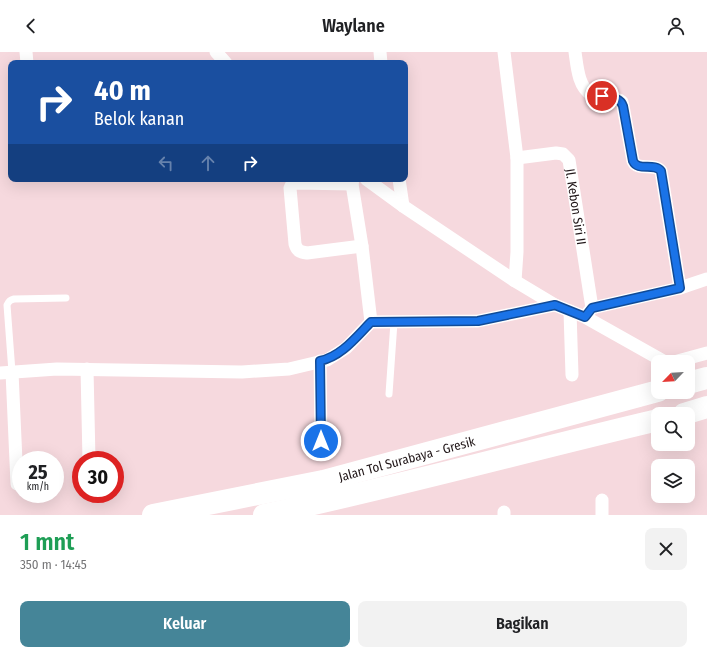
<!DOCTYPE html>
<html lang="id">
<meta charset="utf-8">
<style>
:root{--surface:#fff;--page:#f2f2f2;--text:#202124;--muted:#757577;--accent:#458598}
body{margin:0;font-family:"Fira Sans Condensed",sans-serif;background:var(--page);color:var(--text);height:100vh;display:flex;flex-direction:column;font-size:15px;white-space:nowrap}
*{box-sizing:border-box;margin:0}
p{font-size:13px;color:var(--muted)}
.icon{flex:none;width:22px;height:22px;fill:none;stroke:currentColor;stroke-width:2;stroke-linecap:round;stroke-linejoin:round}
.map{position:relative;height:463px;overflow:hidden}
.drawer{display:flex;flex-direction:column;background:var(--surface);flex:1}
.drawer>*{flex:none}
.hud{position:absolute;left:8px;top:8px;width:400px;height:122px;border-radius:8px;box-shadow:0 4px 16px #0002;background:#1a4fa0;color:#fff;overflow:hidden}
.needle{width:26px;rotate:245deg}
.controls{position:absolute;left:651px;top:303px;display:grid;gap:8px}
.controls a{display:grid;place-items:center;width:44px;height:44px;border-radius:8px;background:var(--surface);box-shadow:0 4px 16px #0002;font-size:20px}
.speed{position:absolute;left:12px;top:399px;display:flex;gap:8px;font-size:20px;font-weight:700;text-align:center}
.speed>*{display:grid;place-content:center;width:52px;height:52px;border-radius:50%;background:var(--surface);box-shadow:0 4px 16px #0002;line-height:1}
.speed small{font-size:10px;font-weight:400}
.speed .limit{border:6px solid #d22;background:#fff;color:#111}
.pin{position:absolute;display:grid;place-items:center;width:34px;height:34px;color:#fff;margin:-17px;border:2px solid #fff;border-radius:50%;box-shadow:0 1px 4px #0007}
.me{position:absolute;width:44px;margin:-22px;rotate:0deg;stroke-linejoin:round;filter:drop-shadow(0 0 3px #0008)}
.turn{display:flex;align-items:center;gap:14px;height:84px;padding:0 20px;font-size:18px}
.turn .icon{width:52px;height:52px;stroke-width:2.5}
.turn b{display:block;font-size:28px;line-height:34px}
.lanes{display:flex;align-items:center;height:38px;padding:0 20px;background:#0003;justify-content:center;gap:20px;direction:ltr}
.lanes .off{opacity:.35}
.round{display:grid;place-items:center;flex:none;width:42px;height:42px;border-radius:8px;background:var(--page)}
.headline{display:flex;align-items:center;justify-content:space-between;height:68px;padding:0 20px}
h1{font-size:24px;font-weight:600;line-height:30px;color:#1e9e55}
.button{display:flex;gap:8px;margin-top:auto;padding:8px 20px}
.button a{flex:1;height:46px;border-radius:8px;background:var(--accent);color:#fff;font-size:16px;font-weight:600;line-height:46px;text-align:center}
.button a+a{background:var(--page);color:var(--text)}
header{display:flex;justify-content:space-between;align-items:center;height:52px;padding:0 20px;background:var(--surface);font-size:18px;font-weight:600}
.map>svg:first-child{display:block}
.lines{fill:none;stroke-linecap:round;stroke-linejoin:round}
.service{stroke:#fff;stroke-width:7}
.minor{stroke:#fff;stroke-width:13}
.motorway{stroke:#fff;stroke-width:22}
.route-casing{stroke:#114b97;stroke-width:10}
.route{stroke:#1a73e8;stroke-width:7}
.labels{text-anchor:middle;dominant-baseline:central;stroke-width:3;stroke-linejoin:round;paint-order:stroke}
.street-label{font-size:13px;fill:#201618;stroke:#fff}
</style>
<header><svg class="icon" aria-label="back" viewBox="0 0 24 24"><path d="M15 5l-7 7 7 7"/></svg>Waylane<svg class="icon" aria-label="person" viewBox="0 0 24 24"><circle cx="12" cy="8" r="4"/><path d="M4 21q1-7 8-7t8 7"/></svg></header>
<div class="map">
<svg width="707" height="463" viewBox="0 0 707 463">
<rect width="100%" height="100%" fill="#f6d9de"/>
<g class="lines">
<path class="service" d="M 12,320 L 7,253 C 9,249 10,248 14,247 L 66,246
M 389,342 L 394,270"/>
<g class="minor">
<path d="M 26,0 L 27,11"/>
<path d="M 216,0 L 226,11"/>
<path d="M 380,0 L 381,11"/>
<path d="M 504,0 L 517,106 L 517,200 L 515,229"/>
<path d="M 575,0 C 577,13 578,35 591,42 L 619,48 L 622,50 L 623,54 L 633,109 C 638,120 654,110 661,119 L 680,236"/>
<path id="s1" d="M 517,106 L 556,101 L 563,102 L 569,108 L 592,256"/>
<path d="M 353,127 L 352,132 L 362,194 L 371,270"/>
<path d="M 366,127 L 403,154 L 515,229 L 555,253 L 585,265 L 665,310"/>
<path d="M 399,127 L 403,154"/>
<path d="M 352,132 L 297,131 C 294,132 291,132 290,136 L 295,192 C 297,199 300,200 307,201 L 362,194"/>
<path d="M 570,259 L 572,323"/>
<path d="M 587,262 L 592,256 L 680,236 L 707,227"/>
<path d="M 320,309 L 321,389"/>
<path d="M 674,310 L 707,301"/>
<path d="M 87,317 L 89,408"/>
<path d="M 12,320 L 17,432"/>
<path d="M 0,321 L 57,317 L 242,320 L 289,317 L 327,308 L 346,296 L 371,270 L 478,269 L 555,253"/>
<path d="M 90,442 L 90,443"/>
<path d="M 602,448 L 602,463"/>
<path d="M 504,463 L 504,460"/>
</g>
<g class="motorway">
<path d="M 688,331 L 707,326"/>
<path d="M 684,362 L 707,355"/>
<path id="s2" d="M 153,463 L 323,429 L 658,339"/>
<path d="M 264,463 C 396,435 526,399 658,368"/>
</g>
</g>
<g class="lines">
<g class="route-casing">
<path id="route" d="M 321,389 L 320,309 C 342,304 356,285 371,270 L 478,269 L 555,253 L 585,265 L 592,256 L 680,236 L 661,119 C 654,110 638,120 633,109 L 623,54 C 620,45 610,46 602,44"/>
</g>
<use href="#route" class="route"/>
</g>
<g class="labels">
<g class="street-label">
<text stroke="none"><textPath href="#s1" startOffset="102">Jl. Kebon Siri II</textPath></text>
<text stroke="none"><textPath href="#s2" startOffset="260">Jalan Tol Surabaya - Gresik</textPath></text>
</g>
</g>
</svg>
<div class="controls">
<a><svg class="needle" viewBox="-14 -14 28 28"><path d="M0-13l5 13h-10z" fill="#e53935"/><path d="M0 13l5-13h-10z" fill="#757577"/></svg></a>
<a><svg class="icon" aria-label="search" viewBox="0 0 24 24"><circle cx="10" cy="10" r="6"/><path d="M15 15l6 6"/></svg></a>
<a><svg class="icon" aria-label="layers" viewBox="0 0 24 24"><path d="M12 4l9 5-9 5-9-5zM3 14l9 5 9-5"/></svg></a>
</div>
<div class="speed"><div>25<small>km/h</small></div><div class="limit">30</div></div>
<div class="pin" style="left:602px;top:44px;background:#d93025"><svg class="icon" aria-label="arrive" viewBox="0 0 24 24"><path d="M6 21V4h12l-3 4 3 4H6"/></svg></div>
<svg class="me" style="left:321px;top:389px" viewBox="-20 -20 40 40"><circle r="17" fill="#1a73e8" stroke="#fff" stroke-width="3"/><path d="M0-11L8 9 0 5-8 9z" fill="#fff"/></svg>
<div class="hud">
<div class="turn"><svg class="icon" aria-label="right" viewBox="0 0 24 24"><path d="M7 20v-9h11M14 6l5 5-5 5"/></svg><div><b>40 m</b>Belok kanan</div></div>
<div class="lanes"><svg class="icon off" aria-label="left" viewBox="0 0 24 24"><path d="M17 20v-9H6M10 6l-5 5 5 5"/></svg><svg class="icon off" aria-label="ahead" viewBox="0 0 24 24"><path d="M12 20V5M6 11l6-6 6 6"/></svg><svg class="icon" aria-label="right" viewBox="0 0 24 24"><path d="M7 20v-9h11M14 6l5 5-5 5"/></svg></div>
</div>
</div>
<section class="drawer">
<div class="headline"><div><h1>1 mnt</h1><p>350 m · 14:45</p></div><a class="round"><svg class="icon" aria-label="close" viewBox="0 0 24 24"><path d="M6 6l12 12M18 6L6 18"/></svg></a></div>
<div class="button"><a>Keluar</a><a>Bagikan</a></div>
</section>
